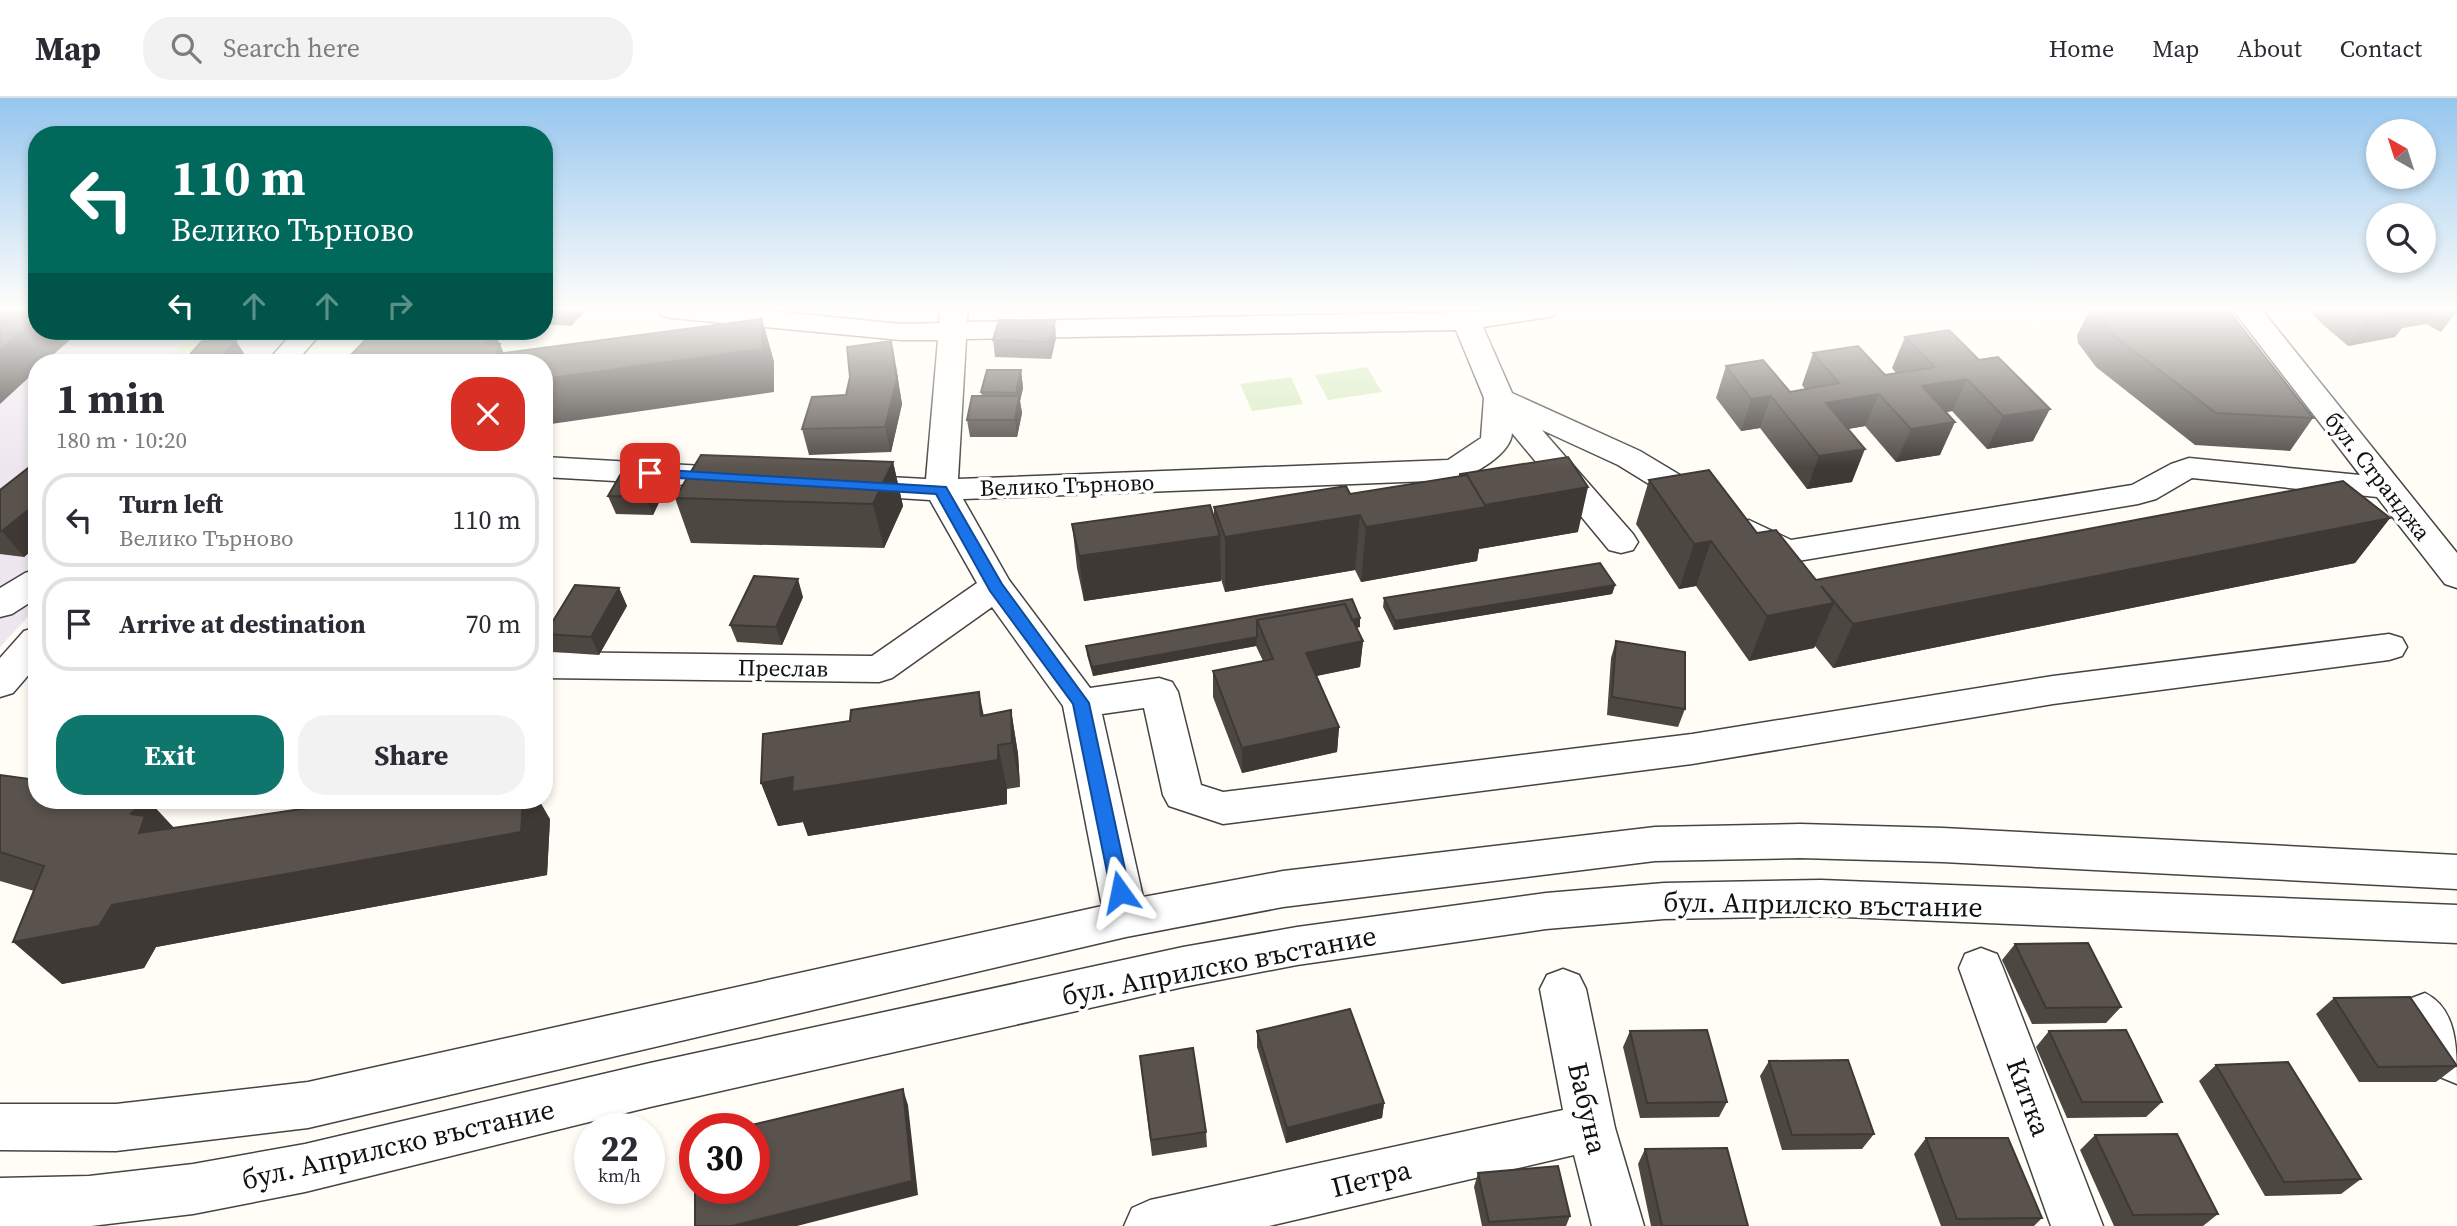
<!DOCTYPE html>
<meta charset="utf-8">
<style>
:root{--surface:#fff;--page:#f2f2f3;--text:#2b2b33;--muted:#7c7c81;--line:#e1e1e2;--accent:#0f766e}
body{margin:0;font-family:"Source Serif 4",serif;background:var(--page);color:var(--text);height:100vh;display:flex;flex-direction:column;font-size:26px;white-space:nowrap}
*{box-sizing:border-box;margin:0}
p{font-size:23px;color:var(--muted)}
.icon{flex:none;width:38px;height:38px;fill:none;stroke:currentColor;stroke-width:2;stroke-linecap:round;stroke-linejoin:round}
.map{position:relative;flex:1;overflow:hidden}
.panel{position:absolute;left:28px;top:256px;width:525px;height:455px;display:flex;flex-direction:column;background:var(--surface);border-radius:28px;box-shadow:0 4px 10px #0003}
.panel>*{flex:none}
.top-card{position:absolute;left:28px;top:28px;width:525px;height:214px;border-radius:28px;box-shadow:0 4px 10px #0003;background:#00695c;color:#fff;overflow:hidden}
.needle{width:46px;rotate:321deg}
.buttons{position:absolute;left:2366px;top:21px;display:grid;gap:14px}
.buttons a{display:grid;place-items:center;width:70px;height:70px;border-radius:50%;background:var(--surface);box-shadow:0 4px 10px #0003;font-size:35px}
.speed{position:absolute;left:574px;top:1015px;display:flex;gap:14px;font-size:35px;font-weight:700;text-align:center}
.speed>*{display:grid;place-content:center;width:91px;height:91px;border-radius:50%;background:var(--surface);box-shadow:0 4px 10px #0003;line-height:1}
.speed small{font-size:18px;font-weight:400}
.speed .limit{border:10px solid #d22;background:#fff;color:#111}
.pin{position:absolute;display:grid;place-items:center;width:60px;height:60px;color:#fff;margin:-30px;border-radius:14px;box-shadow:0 4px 10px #0006}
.me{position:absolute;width:77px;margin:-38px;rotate:348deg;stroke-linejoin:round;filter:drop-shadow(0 0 5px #0008)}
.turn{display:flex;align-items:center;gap:24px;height:147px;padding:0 28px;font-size:32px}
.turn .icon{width:91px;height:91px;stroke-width:2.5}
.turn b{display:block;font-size:49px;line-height:60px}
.lanes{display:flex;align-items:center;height:66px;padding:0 28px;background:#0003;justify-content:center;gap:35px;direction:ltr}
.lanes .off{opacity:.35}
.round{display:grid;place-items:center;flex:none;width:74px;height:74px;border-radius:28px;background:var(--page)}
.overview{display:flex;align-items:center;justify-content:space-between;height:119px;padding:0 28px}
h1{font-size:42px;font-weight:700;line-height:52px}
.button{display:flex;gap:14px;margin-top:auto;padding:14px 28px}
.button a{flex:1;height:80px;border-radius:28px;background:var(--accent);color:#fff;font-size:28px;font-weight:700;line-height:80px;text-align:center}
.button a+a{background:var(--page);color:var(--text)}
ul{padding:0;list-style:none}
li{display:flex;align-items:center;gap:21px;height:94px;margin:0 14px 10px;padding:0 14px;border:4px solid var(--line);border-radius:28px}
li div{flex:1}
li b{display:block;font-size:26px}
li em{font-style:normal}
header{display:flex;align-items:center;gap:42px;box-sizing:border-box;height:98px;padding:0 35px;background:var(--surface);border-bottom:2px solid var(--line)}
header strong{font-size:33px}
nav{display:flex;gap:38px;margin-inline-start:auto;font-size:24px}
.search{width:490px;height:63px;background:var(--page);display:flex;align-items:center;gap:18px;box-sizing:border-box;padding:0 24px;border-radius:28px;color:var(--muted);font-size:26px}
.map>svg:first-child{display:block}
.industrial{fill:#eee6ef}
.green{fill:#d5ebbd}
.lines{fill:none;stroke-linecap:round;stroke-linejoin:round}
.minor-casing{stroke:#444;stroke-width:3}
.minor{fill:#fff;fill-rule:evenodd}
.wall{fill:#4d4742}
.shaded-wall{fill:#3f3936}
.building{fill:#5a524d;stroke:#3f3936;stroke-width:2}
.route{fill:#1a73e8;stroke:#114b97;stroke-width:2}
.labels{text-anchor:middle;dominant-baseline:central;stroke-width:7;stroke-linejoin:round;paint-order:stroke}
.street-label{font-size:23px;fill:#111;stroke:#fff}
.near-street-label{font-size:28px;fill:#111;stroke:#fff}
</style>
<header>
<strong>Map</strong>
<div class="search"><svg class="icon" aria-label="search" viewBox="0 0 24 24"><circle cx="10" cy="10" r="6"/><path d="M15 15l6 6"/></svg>Search here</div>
<nav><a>Home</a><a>Map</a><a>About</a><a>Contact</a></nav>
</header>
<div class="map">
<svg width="2457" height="1128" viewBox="0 0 2457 1128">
<rect width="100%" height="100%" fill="#fffdf5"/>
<path class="industrial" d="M 0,212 L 37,233 L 293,233 L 264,264 L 37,264 L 37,509 L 0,549 Z"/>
<path class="green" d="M 194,233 L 253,233 L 169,260 Z
M 1367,269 L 1382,294 L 1328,302 L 1315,277 Z
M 1291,279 L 1303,306 L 1252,313 L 1240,286 Z"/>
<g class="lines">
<g class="minor-casing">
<path id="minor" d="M 658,212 L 760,212 L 901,226 L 939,225 L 940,212 L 968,212 L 967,224 L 1557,212 L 1553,218 L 1543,220 L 1483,229 L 1512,295 L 1640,353 L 1715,398 L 1719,405 L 1715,412 L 1703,415 L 1691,412 L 1618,367 L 1542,332 L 1633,436 L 1638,444 L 1633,452 L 1621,455 L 1609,452 L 1512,335 C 1511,356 1474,377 1455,382 L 963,401 L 1009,482 L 1090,590 L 1159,580 L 1172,584 L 1178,594 L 1201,687 L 1223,694 L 1692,636 L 2053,578 L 2389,536 L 2402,540 L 2407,549 L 2402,558 L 2389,562 L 2053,606 L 1692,666 L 1223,726 L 1169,708 L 1163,697 L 1144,610 L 1102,616 L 1143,799 L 1283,773 L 1655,729 L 1800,726 L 1943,730 L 2457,757 L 2457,791 L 1943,764 L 1800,760 L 1655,763 L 1283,809 L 1126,839 L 308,1030 L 116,1053 L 0,1052 L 0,1006 L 116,1006 L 308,984 L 1102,808 L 1063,608 L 992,509 L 892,580 L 879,584 L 544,580 L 544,554 L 872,558 L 977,485 L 930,402 L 850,397 L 839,394 L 834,387 L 839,380 L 850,377 L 926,381 L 938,242 L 901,242 L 672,220 L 662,218 ZM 1456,232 L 1484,300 L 1481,340 L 1448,362 L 958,381 L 966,241 Z
M 2233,212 L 2262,212 L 2457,455 L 2457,490 L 2445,486 L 2377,399 L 2192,380 L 2156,401 L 2138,406 L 1786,465 L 1737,441 L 1732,433 L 1737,425 L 1749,422 L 1791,442 L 2132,387 L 2171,366 L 2189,360 L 2360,377 Z
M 294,233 L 323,233 L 296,264 L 267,264 Z
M 544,359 L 739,370 L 750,373 L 755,380 L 750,387 L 739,390 L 544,379 Z
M 37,471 L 37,500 L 12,516 L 0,519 L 0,490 L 25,475 Z
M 37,529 L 37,567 L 13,595 L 0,599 L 0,560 L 24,533 Z
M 1821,782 L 2457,807 L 2457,845 L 1821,818 L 1664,821 L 1546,831 L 1297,867 L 1183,889 L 650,1009 L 305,1094 L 193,1116 L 91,1128 L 0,1128 L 0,1080 L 89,1078 L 193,1066 L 305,1046 L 650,965 L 1183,849 L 1297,829 L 1546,795 L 1664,785 Z
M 1981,850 L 1997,856 L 2003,870 L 2103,1128 L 2051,1128 L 1959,870 L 1965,856 Z
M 1563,871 L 1579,877 L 1586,891 L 1615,1030 L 1644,1128 L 1592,1128 L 1574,1057 L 1269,1128 L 1124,1128 L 1132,1110 L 1150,1102 L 1563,1012 L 1540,891 L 1547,877 Z
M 2425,895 C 2457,911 2457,949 2457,986 L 2440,979 L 2402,916 L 2409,901 Z"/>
</g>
<use href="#minor" class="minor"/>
</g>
<path class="wall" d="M 544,212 L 586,212 L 571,228 L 544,226 Z
M 1411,212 L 1443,212 L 1442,216 L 1411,215 Z
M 2090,212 L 2228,212 L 2313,320 L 2290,353 L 2195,347 L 2096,269 L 2078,245 L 2077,237 Z
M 2309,212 L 2457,212 L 2457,213 L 2441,234 L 2426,226 L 2402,230 L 2395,239 L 2348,248 L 2322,226 Z
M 762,221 L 774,264 L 774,294 L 544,264 L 353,264 L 350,258 L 504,255 Z
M 1949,232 L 2033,343 L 1987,351 L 1952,313 L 1946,314 L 1940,357 L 1896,364 L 1865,328 L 1848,331 L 1852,384 L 1807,391 L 1760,330 L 1741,333 L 1716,300 L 1726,268 L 1790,294 L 1805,291 L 1802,287 L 1813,255 L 1885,277 L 1896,275 L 1892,270 L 1905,239 Z
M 1056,240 L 1051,261 L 995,259 L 993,242 Z
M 896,268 L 902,306 L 891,354 L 809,357 L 802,331 L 846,297 L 850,279 Z
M 1021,272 L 1023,290 L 1020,303 L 1022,315 L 1017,339 L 970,339 L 967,322 L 982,298 L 981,294 Z
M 37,363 L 37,448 L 24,459 L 0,456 L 0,392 Z
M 893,364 L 903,408 L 884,450 L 691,445 L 675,400 Z
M 660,373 L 666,390 L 653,417 L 616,416 L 608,398 Z
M 1460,376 L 1578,434 L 1479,451 L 1477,463 L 1361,484 L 1355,472 L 1225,494 L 1221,481 L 1221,483 L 1084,503 L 1077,470 L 1072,426 L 1214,419 L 1214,409 L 1350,396 L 1459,378 Z
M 1649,382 L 1757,435 L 1816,482 L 2390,420 L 2355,465 L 1833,570 L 1815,548 L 1814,550 L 1749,563 L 1696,488 L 1679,491 L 1636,426 Z
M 1615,487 L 1612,496 L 1394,532 L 1383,509 L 1384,500 Z
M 619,490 L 627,508 L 599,557 L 554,554 L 545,536 Z
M 803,499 L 782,547 L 737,544 L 730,527 Z
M 1352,501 L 1360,520 L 1360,529 L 1356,530 L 1363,543 L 1360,569 L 1317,578 L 1339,629 L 1337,654 L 1242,675 L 1213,599 L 1213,573 L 1263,563 L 1256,548 L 1093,578 L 1087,557 L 1086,548 Z
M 1616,543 L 1685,611 L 1678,629 L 1607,617 L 1611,560 Z
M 1011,612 L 1018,656 L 1020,689 L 1007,691 L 1007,706 L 808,738 L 803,724 L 778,728 L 761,685 L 984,617 Z
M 0,677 L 37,702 L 148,702 L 174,730 L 550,721 L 547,777 L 156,849 L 144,870 L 62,886 L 34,793 L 0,783 Z
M 2015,846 L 2121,909 L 2106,925 L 2032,926 L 2002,862 Z
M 2334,900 L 2457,968 L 2436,984 L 2359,984 L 2316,916 Z
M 1257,933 L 1384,1005 L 1382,1020 L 1286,1045 L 1257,949 Z
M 1630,933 L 1727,1004 L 1719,1019 L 1640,1020 L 1623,949 Z
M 2049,933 L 2162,1004 L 2146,1019 L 2067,1020 L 2036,949 Z
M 1769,963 L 1874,1036 L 1862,1051 L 1782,1052 L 1760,978 Z
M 2216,967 L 2361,1081 L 2341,1096 L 2265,1098 L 2199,983 Z
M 1142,974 L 1206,1034 L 1207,1049 L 1152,1058 Z
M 2095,1037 L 2218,1116 L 2203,1128 L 2114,1128 L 2080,1052 Z
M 1926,1040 L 2042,1120 L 2034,1128 L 1941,1128 L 1914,1056 Z
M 1645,1051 L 1748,1128 L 1651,1128 L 1638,1066 Z
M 1478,1075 L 1570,1118 L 1566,1128 L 1482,1128 L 1474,1089 Z"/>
<path class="shaded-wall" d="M 575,212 L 586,212 L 571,228 L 568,219 Z
M 2401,212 L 2436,212 L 2426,226 L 2402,230 L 2395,239 L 2348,248 L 2365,223 Z
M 37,220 L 37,233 L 80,233 L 45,264 L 37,264 L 37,272 L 0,306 L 0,252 Z
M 762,221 L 774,264 L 774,294 L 544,327 L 544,281 Z
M 1055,223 L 1056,240 L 1051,261 L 1049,244 Z
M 496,238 L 508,264 L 495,264 L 486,245 Z
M 236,243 L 247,260 L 243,264 L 217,264 Z
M 891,243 L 902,306 L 891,354 L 885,329 Z
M 1021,272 L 1023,290 L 1020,303 L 1022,315 L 1017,339 L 1015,322 L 1017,307 L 1016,295 Z
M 1967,281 L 1952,313 L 1908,321 L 1922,288 Z
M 1879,296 L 1865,328 L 1813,337 L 1826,305 Z
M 1771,298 L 1760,330 L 1741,333 L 1751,301 Z
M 2050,311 L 2033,343 L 1987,351 L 2003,318 Z
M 1955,324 L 1940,357 L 1896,364 L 1911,331 Z
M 1865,351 L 1852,384 L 1807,391 L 1819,358 Z
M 893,364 L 903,408 L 884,450 L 873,406 Z
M 660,373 L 666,390 L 653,417 L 646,399 Z
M 1588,389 L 1578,434 L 1479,451 L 1477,463 L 1361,484 L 1366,429 L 1478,408 Z
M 37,405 L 37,448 L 24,459 L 2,433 Z
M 1360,417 L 1355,472 L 1225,494 L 1225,439 Z
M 2390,420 L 2355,465 L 1833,570 L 1853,526 Z
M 1220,438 L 1221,483 L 1084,503 L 1079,458 Z
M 1711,443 L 1696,488 L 1679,491 L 1694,446 Z
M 798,481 L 803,499 L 782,547 L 776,529 Z
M 1615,487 L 1612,496 L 1394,532 L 1395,523 Z
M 619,490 L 627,508 L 599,557 L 591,539 Z
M 1834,505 L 1814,550 L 1749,563 L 1767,518 Z
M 1360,520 L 1360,529 L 1267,546 L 1264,538 Z
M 1257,539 L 1256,548 L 1093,578 L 1092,569 Z
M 1363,543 L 1360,569 L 1305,580 L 1306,555 Z
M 979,594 L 988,638 L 981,618 Z
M 1011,612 L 1018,656 L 1020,689 L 1012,645 Z
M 1339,629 L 1337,654 L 1242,675 L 1242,650 Z
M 998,647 L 1007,691 L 1007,706 L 808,738 L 803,724 L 778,728 L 761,685 Z
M 144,702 L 148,702 L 186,743 L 139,735 L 131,716 Z
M 523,702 L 539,702 L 550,721 L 547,777 L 156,849 L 144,870 L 62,886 L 13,844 L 112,807 Z
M 903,991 L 908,1007 L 918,1097 L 797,1128 L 732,1128 Z
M 1384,1005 L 1382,1020 L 1286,1045 L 1287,1030 Z"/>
<path class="building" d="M 0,212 L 37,212 L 37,220 L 0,252 Z
M 544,212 L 575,212 L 568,219 L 544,217 Z
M 2094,212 L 2228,212 L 2313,320 L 2216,315 L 2113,237 L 2094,214 Z
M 2351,212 L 2410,212 L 2413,214 L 2365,223 Z
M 762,221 L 762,251 L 544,281 L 544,264 L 399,264 L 350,258 L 374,233 L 443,233 L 496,238 L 486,245 L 500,246 L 496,256 Z
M 999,222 L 1055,223 L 1049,244 L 993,242 Z
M 1949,232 L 1979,262 L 1998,259 L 2050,311 L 2003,318 L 1967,281 L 1922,288 L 1955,324 L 1911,331 L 1879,296 L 1826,305 L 1865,351 L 1819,358 L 1771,298 L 1751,301 L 1726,268 L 1763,262 L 1790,294 L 1839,285 L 1813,255 L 1858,248 L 1885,277 L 1935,269 L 1905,239 Z
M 202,243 L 236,243 L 217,264 L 153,264 L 157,260 L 187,260 Z
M 891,243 L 897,281 L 885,329 L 802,331 L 812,299 L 846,297 L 850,279 L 847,249 Z
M 987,272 L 1021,272 L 1016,295 L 981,294 Z
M 972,298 L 1019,298 L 1015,322 L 967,322 Z
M 701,357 L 893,364 L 873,406 L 675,400 Z
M 1568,359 L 1588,389 L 1485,407 L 1467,377 L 1460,378 L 1460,376 Z
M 37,363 L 37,405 L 2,433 L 0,433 L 0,392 Z
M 623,372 L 660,373 L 646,399 L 608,398 Z
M 1709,372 L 1757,435 L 1776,432 L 1816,482 L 2343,383 L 2390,420 L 1853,526 L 1821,488 L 1834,505 L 1767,518 L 1711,443 L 1694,446 L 1649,382 Z
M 1467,377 L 1486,409 L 1366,429 L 1360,417 L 1225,439 L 1214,409 L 1346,388 L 1350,396 Z
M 1210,407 L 1220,438 L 1079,458 L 1072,426 Z
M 1600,465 L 1615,487 L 1395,523 L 1384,500 Z
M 754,478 L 798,481 L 776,529 L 730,527 Z
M 575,487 L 619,490 L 591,539 L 545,536 Z
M 1352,501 L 1360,520 L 1352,522 L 1345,506 L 1257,522 L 1257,539 L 1092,569 L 1086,548 Z
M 1345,506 L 1363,543 L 1306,555 L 1339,629 L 1242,650 L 1213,573 L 1273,561 L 1257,522 Z
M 1616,543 L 1685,554 L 1685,611 L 1612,599 Z
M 979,594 L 981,618 L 1011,612 L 1012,645 L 998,647 L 998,662 L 792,694 L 793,679 L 761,685 L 763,636 L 850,623 L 851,612 Z
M 0,677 L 37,682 L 37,702 L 144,702 L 131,716 L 145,718 L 139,735 L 362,702 L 523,702 L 521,734 L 112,807 L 99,828 L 13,844 L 44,768 L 0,754 Z
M 2088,845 L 2121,909 L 2046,910 L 2015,846 Z
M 2410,899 L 2457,968 L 2378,969 L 2334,900 Z
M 1350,911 L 1384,1005 L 1287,1030 L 1257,933 Z
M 1707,932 L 1727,1004 L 1647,1005 L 1630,933 Z
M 2126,932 L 2162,1004 L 2082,1004 L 2049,933 Z
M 1193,950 L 1206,1034 L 1151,1042 L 1140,958 Z
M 1848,962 L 1874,1036 L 1792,1037 L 1769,963 Z
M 2288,964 L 2361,1081 L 2284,1084 L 2216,967 Z
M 903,991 L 912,1083 L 732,1128 L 695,1128 L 695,1090 L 754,1090 L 754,1031 L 735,1031 Z
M 2177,1036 L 2218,1116 L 2133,1117 L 2095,1037 Z
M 1926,1040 L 2008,1040 L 2042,1120 L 1957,1121 Z
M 1727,1050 L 1748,1128 L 1662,1128 L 1645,1051 Z
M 1558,1068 L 1570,1118 L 1489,1124 L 1478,1075 Z"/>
<linearGradient id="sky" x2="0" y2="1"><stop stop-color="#95c6ee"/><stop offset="0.57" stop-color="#fffefa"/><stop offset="1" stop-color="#fffefa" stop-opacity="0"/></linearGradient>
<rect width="2457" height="370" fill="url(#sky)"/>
<path class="route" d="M 650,371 L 946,389 L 1002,486 L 1089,605 L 1130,794 L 1127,799 L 1114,799 L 1111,794 L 1073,606 L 990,493 L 936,396 L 645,378 L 645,372 Z"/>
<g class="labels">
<g class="street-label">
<text transform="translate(2378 378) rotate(52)">бул. Странджа</text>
<text transform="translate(1067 387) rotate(-2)">Велико Търново</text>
<text transform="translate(783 570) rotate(1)">Преслав</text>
</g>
<g class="near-street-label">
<text transform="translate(1823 806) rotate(1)">бул. Априлско въстание</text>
<text transform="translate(1219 867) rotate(-11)">бул. Априлско въстание</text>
<text transform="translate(2029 999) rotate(70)">Китка</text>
<text transform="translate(1588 1010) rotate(77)">Бабуна</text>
<text transform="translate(398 1046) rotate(-13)">бул. Априлско въстание</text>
<text transform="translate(1371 1080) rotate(-14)">Петра</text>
</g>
</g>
</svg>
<div class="buttons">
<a><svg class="needle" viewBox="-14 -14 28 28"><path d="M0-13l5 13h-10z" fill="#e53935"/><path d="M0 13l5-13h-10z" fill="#7c7c81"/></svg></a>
<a><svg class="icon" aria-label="search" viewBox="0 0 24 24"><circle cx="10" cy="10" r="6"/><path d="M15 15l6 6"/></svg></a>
</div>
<div class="speed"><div>22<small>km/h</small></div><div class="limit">30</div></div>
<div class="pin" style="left:650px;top:375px;background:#d93025"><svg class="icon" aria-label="arrive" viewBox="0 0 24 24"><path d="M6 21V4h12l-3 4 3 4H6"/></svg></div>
<svg class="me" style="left:1120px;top:794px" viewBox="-20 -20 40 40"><path d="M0-17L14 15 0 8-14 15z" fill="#1a73e8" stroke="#fff" stroke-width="4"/></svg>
<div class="top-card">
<div class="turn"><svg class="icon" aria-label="left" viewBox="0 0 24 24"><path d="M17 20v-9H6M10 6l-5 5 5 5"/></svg><div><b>110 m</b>Велико Търново</div></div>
<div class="lanes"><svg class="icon" aria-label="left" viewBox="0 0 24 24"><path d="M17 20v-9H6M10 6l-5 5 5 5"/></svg><svg class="icon off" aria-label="ahead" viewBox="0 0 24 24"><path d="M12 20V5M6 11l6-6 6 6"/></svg><svg class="icon off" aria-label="ahead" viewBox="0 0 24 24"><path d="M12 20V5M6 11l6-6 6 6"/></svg><svg class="icon off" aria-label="right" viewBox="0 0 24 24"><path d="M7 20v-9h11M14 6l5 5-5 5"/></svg></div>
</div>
<section class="panel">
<div class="overview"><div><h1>1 min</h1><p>180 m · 10:20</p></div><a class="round" style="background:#d93025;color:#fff"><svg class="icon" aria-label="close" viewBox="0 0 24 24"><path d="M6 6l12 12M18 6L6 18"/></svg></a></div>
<ul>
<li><svg class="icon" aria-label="left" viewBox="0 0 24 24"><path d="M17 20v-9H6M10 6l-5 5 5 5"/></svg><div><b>Turn left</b><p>Велико Търново</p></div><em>110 m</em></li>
<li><svg class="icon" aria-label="arrive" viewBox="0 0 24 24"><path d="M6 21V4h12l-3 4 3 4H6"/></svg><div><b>Arrive at destination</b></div><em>70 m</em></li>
</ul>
<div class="button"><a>Exit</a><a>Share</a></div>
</section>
</div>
